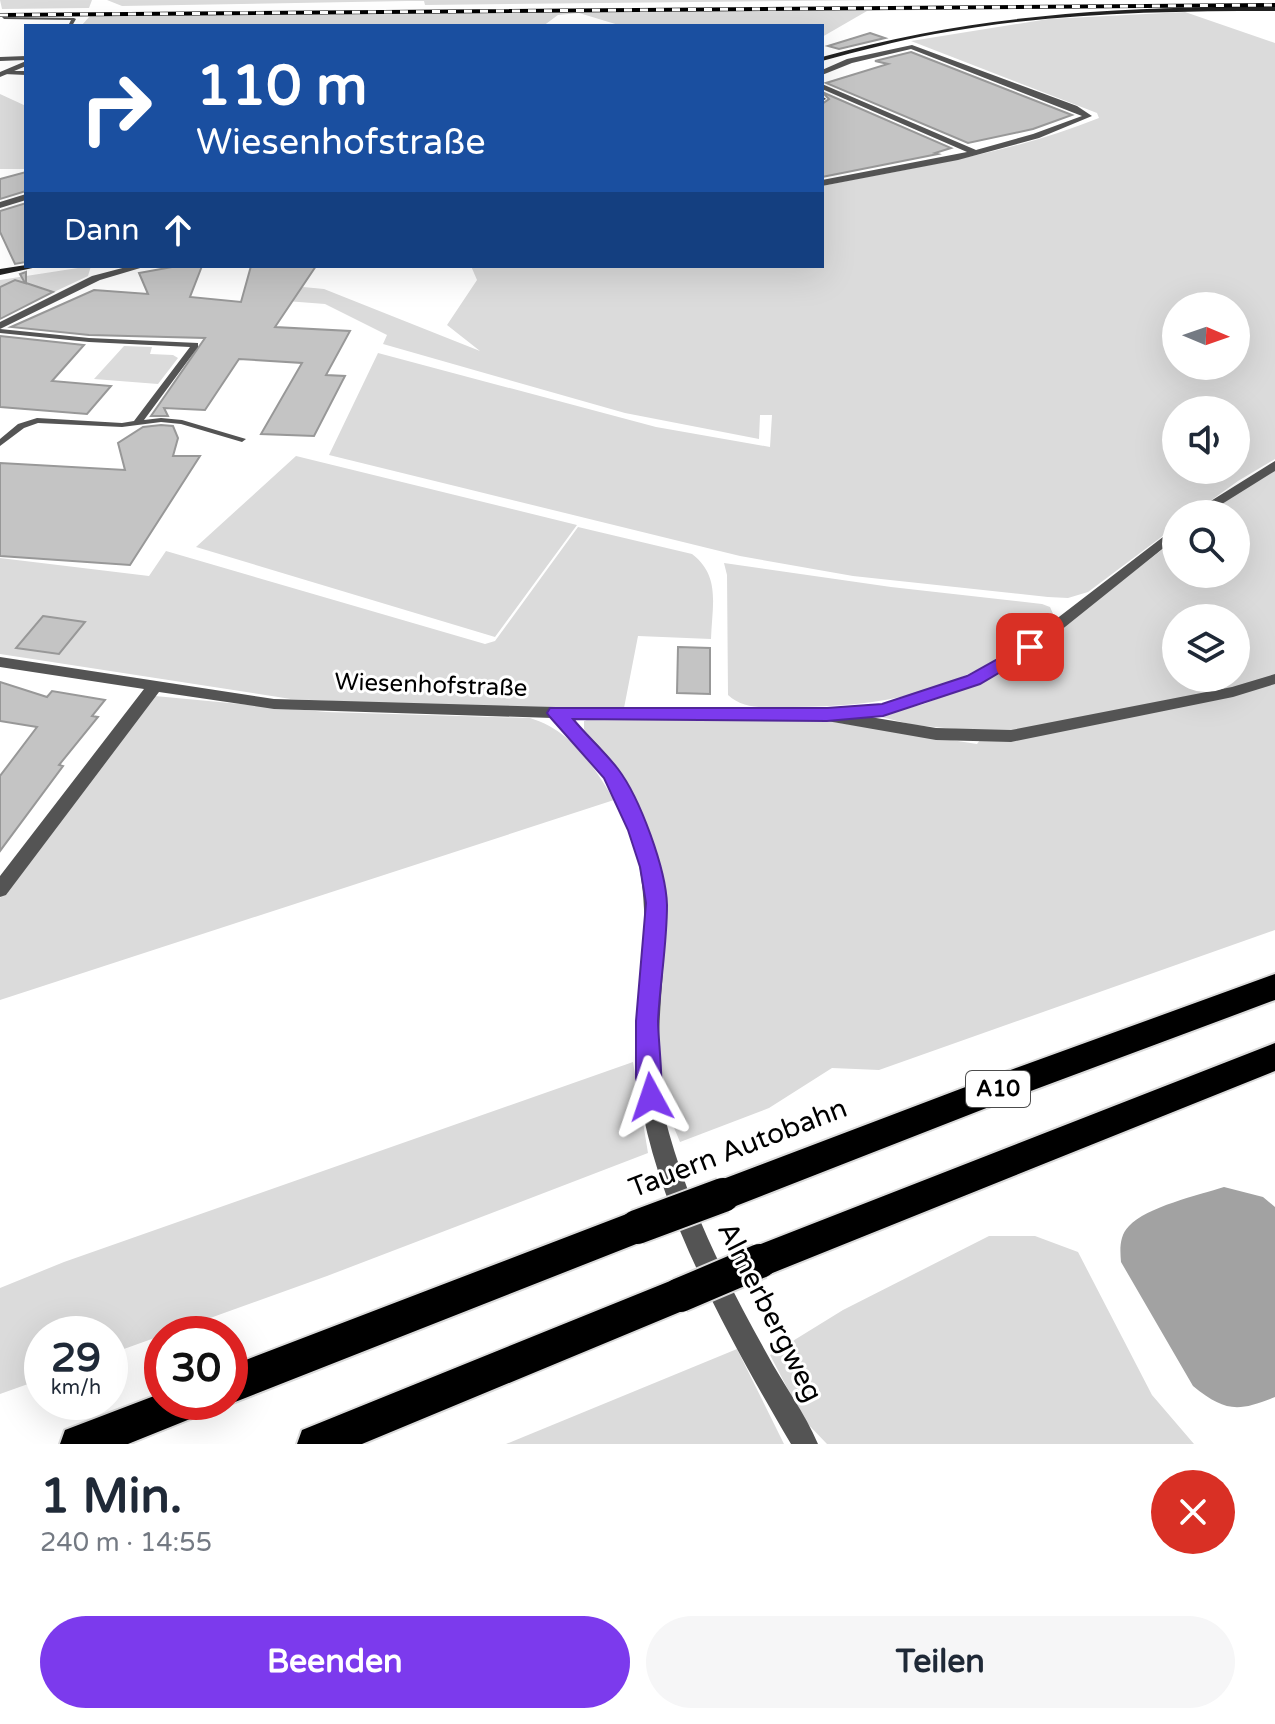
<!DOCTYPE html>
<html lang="de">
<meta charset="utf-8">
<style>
:root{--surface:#fff;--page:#f6f6f7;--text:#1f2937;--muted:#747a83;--accent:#7c3aed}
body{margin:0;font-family:"Varela Round",sans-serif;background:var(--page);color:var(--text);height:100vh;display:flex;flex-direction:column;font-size:30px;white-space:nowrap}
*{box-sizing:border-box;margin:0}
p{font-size:26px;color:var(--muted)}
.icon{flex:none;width:44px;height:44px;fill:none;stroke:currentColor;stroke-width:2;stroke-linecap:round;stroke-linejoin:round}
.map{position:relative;height:1444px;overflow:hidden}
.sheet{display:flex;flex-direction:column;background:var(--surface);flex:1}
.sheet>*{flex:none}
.top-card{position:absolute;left:24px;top:24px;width:800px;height:244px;border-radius:0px;box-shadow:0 8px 32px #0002;background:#1a4fa0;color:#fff;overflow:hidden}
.needle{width:52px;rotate:92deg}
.buttons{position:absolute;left:1162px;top:292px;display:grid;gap:16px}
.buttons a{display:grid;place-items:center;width:88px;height:88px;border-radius:50%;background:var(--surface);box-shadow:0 8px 32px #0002;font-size:40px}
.speed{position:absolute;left:24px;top:1316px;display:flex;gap:16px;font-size:40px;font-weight:700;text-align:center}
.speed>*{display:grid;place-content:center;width:104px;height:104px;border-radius:50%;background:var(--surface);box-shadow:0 8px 32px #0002;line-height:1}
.speed small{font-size:20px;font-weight:400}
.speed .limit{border:12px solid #d22;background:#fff;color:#111}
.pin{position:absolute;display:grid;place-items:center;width:68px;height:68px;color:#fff;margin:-34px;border-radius:16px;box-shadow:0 4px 12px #0006}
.me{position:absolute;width:88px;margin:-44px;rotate:355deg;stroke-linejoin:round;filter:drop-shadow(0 0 6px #0008)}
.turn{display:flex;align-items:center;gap:28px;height:168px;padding:0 40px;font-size:36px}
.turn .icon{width:104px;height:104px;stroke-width:2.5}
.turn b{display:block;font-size:56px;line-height:68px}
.then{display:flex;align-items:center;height:76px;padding:0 40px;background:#0003;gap:16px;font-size:30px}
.round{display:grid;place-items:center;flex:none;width:84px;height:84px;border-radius:42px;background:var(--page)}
.overview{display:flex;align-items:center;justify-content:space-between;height:136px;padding:0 40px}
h1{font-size:48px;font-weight:800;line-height:60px}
.action{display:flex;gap:16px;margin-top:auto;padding:16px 40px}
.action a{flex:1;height:92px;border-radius:48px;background:var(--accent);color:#fff;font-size:32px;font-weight:800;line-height:92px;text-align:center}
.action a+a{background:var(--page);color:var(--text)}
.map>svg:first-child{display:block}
.green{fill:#dbdbdb;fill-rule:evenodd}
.water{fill:#a2a2a2}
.building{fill:#c4c4c4;stroke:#989898;stroke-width:2}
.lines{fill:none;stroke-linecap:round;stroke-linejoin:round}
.motorway-casing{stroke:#dbdbdb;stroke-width:4}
.service{fill:#545454;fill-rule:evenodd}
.minor{fill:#545454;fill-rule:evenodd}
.secondary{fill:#212121;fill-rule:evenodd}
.motorway{fill:#000;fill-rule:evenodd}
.rail-casing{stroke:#000;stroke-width:4}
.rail{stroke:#fff;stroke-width:3;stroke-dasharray:8;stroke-linecap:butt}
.motorway-bridge-casing{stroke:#dbdbdb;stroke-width:38;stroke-linecap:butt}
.motorway-bridge{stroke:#000;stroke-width:34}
.route{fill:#7c3aed;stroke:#51269a;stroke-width:2}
.labels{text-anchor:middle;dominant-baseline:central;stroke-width:6;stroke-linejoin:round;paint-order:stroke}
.shield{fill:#fff;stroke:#4c4c4c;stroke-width:2}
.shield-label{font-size:22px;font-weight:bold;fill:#000}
.street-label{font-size:24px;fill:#000;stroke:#fff}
.near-street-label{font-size:28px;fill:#000;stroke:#fff}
</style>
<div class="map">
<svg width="1275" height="1444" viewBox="0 0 1275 1444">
<rect width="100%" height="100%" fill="#fff"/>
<path class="green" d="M 0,0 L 92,0 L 89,8 L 2,9 Z
M 107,0 L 883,0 L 425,5 L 424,1 L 407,1 L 122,6 Z
M 985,9 L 867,11 L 822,37 L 822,26 L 622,26 L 579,13 L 558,15 L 543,26 L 81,26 L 90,16 Z
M 1185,12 L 1275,43 L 1275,459 L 1238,481 L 1192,514 L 1176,514 L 1176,526 L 1088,592 L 1068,598 L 1048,597 L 853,576 L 740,556 L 329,455 L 378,353 L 656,427 L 770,447 L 772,415 L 760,415 L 759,439 L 625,413 L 383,344 L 387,335 L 325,304 L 286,301 L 303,287 L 324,289 L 480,351 L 447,325 L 477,280 L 471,266 L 822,266 L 822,186 C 915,167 1010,154 1099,118 L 1097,113 L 911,41 L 1048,19 ZM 1176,306 L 1236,306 L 1236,366 L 1176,366 ZM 1176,410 L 1236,410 L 1236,470 L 1176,470 Z
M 0,94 L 26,106 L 26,169 L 0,169 Z
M 91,266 L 88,276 L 7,314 L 25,283 L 15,280 L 0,287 L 0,280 Z
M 124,346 L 152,347 L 150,354 L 173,355 L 178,358 L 158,384 L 94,379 Z
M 296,456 L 577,525 L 495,637 L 196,547 Z
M 1275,468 L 1275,930 L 879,1070 L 832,1068 L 769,1108 L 680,1142 L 658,1089 L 653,1024 L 665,901 L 651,837 L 620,777 L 584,729 L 584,721 L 595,717 L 827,721 L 977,744 L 986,732 L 914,725 L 877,716 L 924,704 L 983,681 L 1067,623 L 1176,539 L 1176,574 L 1236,574 L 1236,514 L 1207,514 ZM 1176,618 L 1236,618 L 1236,678 L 1176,678 Z
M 578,527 L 692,554 C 721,576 712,606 711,639 L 638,636 L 624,708 L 413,705 L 291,699 L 0,654 L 0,558 L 149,576 L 166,551 L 485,644 L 495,641 Z
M 724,563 L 891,587 L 1042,604 L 1050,607 L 1055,618 C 971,687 899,707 792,707 C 770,707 745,711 728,695 L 727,575 Z
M 155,696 L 326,712 L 530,718 C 572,731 592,764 614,800 L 0,1000 L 0,898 Z
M 633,1062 L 648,1153 L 327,1276 L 110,1354 L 110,1334 L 42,1334 L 42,1379 L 0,1394 L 0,1288 L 64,1262 Z
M 989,1236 L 1035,1236 L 1078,1252 L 1152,1395 L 1194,1444 L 827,1444 L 804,1420 L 770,1355 L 843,1310 Z
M 737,1349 L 784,1444 L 506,1444 Z"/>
<path class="water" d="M 1224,1187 L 1263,1197 L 1275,1207 L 1275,1397 C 1238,1412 1225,1412 1193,1386 L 1121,1262 C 1120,1250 1119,1236 1129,1226 C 1146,1207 1199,1195 1224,1187 Z"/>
<path class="building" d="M 870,33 L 885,38 L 839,49 L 828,46 Z
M 911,52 L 1072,115 L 1033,129 L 968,143 L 826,83 L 888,64 L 875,61 Z
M 822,92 L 951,148 L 935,153 L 938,154 L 822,177 L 822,104 L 829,99 Z
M 26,172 L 26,191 L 0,199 L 0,179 Z
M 26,203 L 26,262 L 15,264 L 0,232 L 0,211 Z
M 202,266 L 190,297 L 241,302 L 251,266 L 316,266 L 275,327 L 350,331 L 326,375 L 345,376 L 314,436 L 261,434 L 302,363 L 239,359 L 205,410 L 164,408 L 168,416 L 151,416 L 205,338 L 89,335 L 11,327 L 94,290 L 148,294 L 139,273 L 172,267 Z
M 26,272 L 26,283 L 53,292 L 0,319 L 0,287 L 15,280 L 25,283 L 20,274 Z
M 0,336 L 84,345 L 52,381 L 111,386 L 87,414 L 0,407 Z
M 161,425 L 173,426 L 178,438 L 173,456 L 200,456 L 130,565 L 0,556 L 0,463 L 125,470 L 118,443 L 143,427 Z
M 43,616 L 85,622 L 59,654 L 16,648 Z
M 678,647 L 710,648 L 710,694 L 677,693 Z
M 0,682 L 47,697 L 52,691 L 105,700 L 92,716 L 98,717 L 59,765 L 63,766 L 0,851 L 0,776 L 37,727 L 0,721 Z"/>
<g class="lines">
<g class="motorway-casing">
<path id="motorway" d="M 1275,974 L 1275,1000 L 1012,1098 L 723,1211 L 711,1207 L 706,1195 L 711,1183 L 723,1179 L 1005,1072 Z
M 1275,1043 L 1275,1071 L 760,1278 L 748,1273 L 743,1261 L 748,1249 Z
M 637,1210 L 649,1215 L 654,1227 L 649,1239 L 230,1404 L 226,1402 L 230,1402 L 230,1366 Z
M 680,1277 L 692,1283 L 698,1295 L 692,1307 L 362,1444 L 297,1444 L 302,1430 Z
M 162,1393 L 162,1402 L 206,1402 L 200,1415 L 128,1444 L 60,1444 L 65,1430 Z"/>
</g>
<path class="service" d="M 2,17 L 74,18 L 76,19 L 72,26 L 68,26 L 71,20 L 4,19 Z
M 6,71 L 26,71 L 26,75 L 4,74 Z
M 822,97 L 825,98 L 826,99 L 822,101 Z
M 0,329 L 89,338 L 198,343 L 198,347 L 144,420 L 161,418 L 182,420 L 246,439 L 242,442 L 181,424 L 161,422 L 122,427 L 38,423 L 24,428 L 0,446 L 0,439 L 18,424 L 37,418 L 122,423 L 134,421 L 190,347 L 89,342 L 0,333 Z"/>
<path class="minor" d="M 912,45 L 1077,106 L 1092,116 L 1039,138 L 958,160 L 822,186 L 822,180 L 967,152 L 822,89 L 822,84 L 976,150 L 1033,134 L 1082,116 L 911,49 L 852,63 L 822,75 L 822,70 L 847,59 Z
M 26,56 L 26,60 L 0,61 L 0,57 Z
M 26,61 L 26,66 L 0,77 L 0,72 Z
M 26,194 L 26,200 L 0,208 L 0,202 Z
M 130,266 L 147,266 L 100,280 L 0,329 L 0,322 L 92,276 Z
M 1275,461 L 1275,471 L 1206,514 L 1190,514 Z
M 1176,527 L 1176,538 L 1035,651 L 979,684 L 889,714 L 870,717 L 936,728 L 1011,730 L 1232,687 L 1275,674 L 1275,684 L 1233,697 L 1011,742 L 936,740 L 827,721 L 571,719 C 585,733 601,746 613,763 C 658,823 667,898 663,970 C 659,1025 654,1080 669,1133 C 691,1211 728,1284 767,1354 C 783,1384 805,1413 818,1444 L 791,1444 C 734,1347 665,1224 643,1114 C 634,1068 639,1021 643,975 C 648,906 644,830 601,772 C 587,752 568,736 552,718 L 274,709 L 159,692 L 6,895 L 0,897 L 0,876 L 144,689 L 0,667 L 0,657 L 274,699 L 556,707 L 827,709 L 842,712 L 849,707 L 882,705 L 969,676 L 1025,643 Z"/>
<path class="secondary" d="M 1217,7 L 1275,7 L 1275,11 C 1161,11 1047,13 935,34 C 896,41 859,51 822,61 L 822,57 C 954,20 1081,9 1217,7 Z
M 26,265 L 42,266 L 0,275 L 0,269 Z"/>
<use href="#motorway" class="motorway"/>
<g class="rail-casing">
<path id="rail" d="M 0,15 L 1275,5"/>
</g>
<use href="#rail" class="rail"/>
<g class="motorway-bridge-casing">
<path id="motorway-bridge" d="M 637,1227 L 723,1195
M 680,1295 L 760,1261"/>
</g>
<use href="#motorway-bridge" class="motorway-bridge"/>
</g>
<path class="route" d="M 1030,641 L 1036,643 L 1038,647 L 1036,651 L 980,684 L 883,716 L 827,721 L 573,719 C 587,736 604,751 618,769 C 640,798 666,869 667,905 C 667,944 660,982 658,1021 C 658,1039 665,1092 659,1105 L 651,1108 L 643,1105 L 636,1078 L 636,1021 L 646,903 L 640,867 L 628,830 L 604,778 L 550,717 L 547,713 L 550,708 L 827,708 L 882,704 L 967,676 Z"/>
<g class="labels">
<rect class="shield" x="966" y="1071" width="64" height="36" rx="6"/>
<g class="shield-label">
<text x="998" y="1089">A10</text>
</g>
<g class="street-label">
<text transform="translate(431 685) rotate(2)">Wiesenhofstraße</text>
</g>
<g class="near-street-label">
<text transform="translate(738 1148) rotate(-21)">Tauern Autobahn</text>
<text transform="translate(770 1312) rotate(63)">Almerbergweg</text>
</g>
</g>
</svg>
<div class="buttons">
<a><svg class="needle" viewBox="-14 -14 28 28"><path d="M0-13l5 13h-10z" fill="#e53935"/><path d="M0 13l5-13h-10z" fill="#747a83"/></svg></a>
<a><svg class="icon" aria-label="sound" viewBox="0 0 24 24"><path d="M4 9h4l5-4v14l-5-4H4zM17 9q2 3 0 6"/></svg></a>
<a><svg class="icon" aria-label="search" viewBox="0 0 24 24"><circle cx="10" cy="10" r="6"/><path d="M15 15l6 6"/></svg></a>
<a><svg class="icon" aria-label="layers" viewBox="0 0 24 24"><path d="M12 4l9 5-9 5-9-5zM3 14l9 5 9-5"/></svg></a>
</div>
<div class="speed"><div>29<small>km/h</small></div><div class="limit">30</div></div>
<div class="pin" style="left:1030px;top:647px;background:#d93025"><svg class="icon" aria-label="arrive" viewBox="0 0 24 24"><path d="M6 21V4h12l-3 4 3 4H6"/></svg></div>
<svg class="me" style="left:651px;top:1097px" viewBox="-20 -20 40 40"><path d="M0-17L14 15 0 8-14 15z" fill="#7c3aed" stroke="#fff" stroke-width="4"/></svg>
<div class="top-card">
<div class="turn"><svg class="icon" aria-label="right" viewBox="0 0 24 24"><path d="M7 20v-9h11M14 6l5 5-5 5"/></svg><div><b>110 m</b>Wiesenhofstraße</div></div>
<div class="then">Dann<svg class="icon" aria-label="ahead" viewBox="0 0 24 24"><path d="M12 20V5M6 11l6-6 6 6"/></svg></div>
</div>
</div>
<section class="sheet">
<div class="overview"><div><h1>1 Min.</h1><p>240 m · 14:55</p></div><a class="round" style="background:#d93025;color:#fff"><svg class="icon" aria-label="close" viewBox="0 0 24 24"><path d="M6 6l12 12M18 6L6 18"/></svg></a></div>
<div class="action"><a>Beenden</a><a>Teilen</a></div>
</section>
